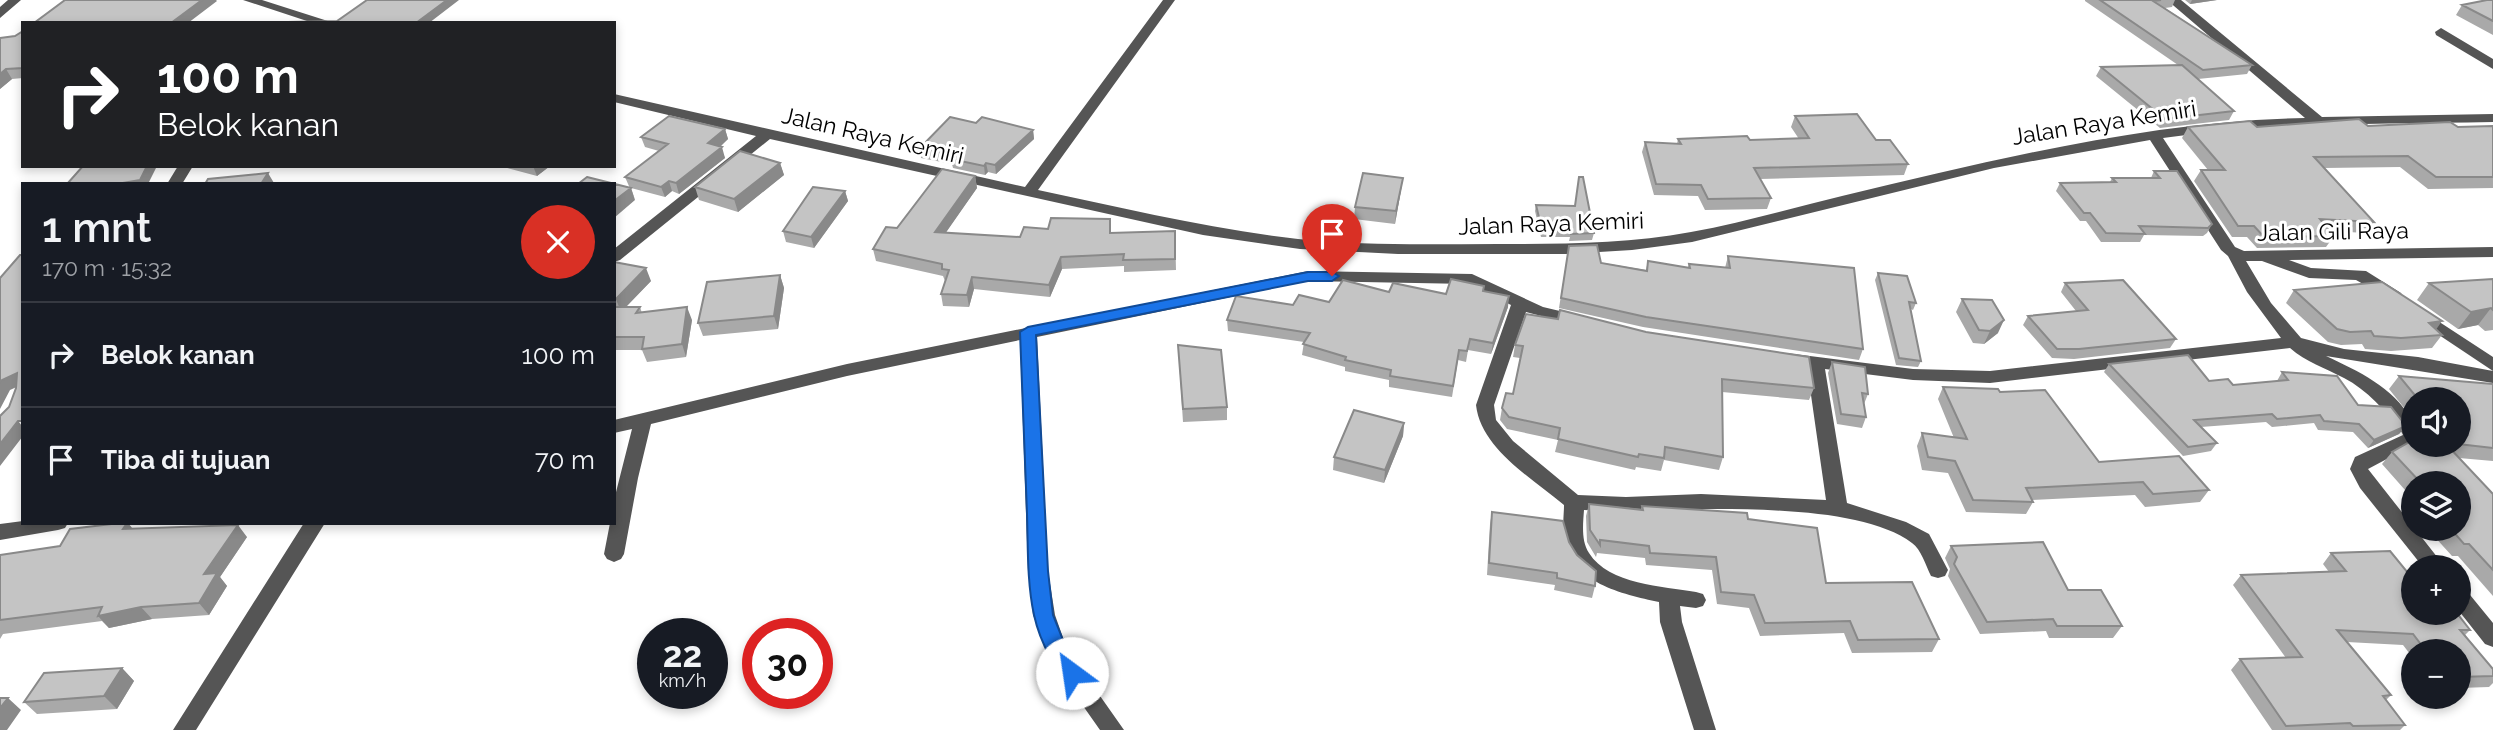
<!DOCTYPE html>
<html lang="id">
<meta charset="utf-8">
<style>
:root{--surface:#171b24;--page:#242831;--text:#f1f3f6;--muted:#9ea1a6;--line:#363941}
body{margin:0;font-family:Raleway,sans-serif;background:var(--page);color:var(--text);height:100vh;display:flex;flex-direction:column;font-size:26px;white-space:nowrap}
*{box-sizing:border-box;margin:0}
p{font-size:23px;color:var(--muted)}
.icon{flex:none;width:38px;height:38px;fill:none;stroke:currentColor;stroke-width:2;stroke-linecap:round;stroke-linejoin:round}
.map{position:relative;flex:1;overflow:hidden}
.panel{position:absolute;left:21px;top:182px;width:595px;height:343px;display:flex;flex-direction:column;background:var(--surface);border-radius:0px;box-shadow:0 4px 10px #0003}
.panel>*{flex:none}
.banner{position:absolute;left:21px;top:21px;width:595px;height:147px;border-radius:0px;box-shadow:0 4px 10px #0003;background:#202124;color:#fff;overflow:hidden}
.controls{position:absolute;left:2401px;top:387px;display:grid;gap:14px}
.controls a{display:grid;place-items:center;width:70px;height:70px;border-radius:50%;background:var(--surface);box-shadow:0 4px 10px #0003;font-size:35px}
.speed{position:absolute;left:637px;top:618px;display:flex;gap:14px;font-size:35px;font-weight:700;text-align:center}
.speed>*{display:grid;place-content:center;width:91px;height:91px;border-radius:50%;background:var(--surface);box-shadow:0 4px 10px #0003;line-height:1}
.speed small{font-size:18px;font-weight:400}
.speed .limit{border:10px solid #d22;background:#fff;color:#111}
.pin{position:absolute;display:grid;place-items:center;width:60px;height:60px;color:#fff;margin:-72px -30px;border-radius:50% 50% 50% 0;rotate:-45deg;box-shadow:0 0 7px #0007}
.pin .icon{rotate:45deg}
.me{position:absolute;width:77px;margin:-38px;rotate:329deg;stroke-linejoin:round;filter:drop-shadow(0 0 5px #0008)}
.turn{display:flex;align-items:center;gap:24px;height:147px;padding:0 21px;font-size:32px}
.turn .icon{width:91px;height:91px;stroke-width:2.5}
.turn b{display:block;font-size:49px;line-height:60px}
.round{display:grid;place-items:center;flex:none;width:74px;height:74px;border-radius:37px;background:var(--page)}
.overview{display:flex;align-items:center;justify-content:space-between;height:119px;padding:0 21px}
h1{font-size:42px;font-weight:600;line-height:52px}
ul{padding:0;list-style:none}
li{display:flex;align-items:center;gap:21px;height:105px;padding:0 21px;border-top:2px solid var(--line)}
li div{flex:1}
li b{display:block;font-size:26px}
li em{font-style:normal}
.map>svg:first-child{display:block}
.lines{fill:none;stroke-linecap:round;stroke-linejoin:round}
.minor{fill:#555;fill-rule:evenodd}
.wall{fill:#a9a9a9}
.shaded-wall{fill:#898989}
.building{fill:#c4c4c4;stroke:#898989;stroke-width:2}
.route{fill:#1a73e8;stroke:#114b97;stroke-width:2}
.labels{text-anchor:middle;dominant-baseline:central;stroke-width:6;stroke-linejoin:round;paint-order:stroke}
.street-label{font-size:23px;fill:#000;stroke:#fff}
</style>
<div class="map">
<svg width="2493" height="730" viewBox="0 0 2493 730">
<rect width="100%" height="100%" fill="#fff"/>
<g class="lines">
<path class="minor" d="M 8,0 L 21,0 L 0,18 L 0,7 Z
M 243,0 L 262,0 L 334,23 L 313,23 Z
M 1163,0 L 1175,0 L 1038,190 C 1124,208 1210,229 1298,239 C 1364,246 1432,244 1498,244 C 1562,244 1627,244 1691,232 C 1742,223 1792,208 1842,196 C 1994,160 2148,121 2305,118 L 2167,0 L 2181,0 L 2322,117 L 2493,114 L 2493,122 C 2383,124 2272,123 2163,138 L 2235,247 L 2244,251 L 2493,247 L 2493,257 L 2289,260 L 2311,268 L 2366,271 L 2401,293 L 2403,297 L 2395,302 L 2356,280 L 2309,278 L 2262,261 L 2246,261 L 2271,303 L 2301,338 L 2344,349 L 2418,357 L 2493,371 L 2493,383 L 2326,356 C 2358,371 2393,387 2411,419 C 2416,426 2412,439 2415,444 L 2368,469 L 2445,567 L 2423,567 L 2360,488 L 2350,469 L 2355,457 L 2403,435 L 2401,431 C 2385,410 2367,390 2344,378 C 2325,368 2306,362 2290,348 L 1990,383 L 1913,380 L 1825,369 L 1847,503 L 1906,522 L 1929,534 L 1948,570 L 1945,576 L 1938,578 L 1931,576 C 1926,566 1921,549 1912,543 C 1848,495 1665,513 1584,510 C 1583,524 1581,541 1589,553 C 1609,585 1663,586 1696,592 L 1703,594 L 1706,600 L 1703,606 L 1696,608 L 1680,606 L 1682,622 L 1716,730 L 1694,730 L 1660,622 L 1659,602 C 1622,594 1571,583 1564,538 C 1562,527 1564,516 1564,505 C 1532,478 1481,449 1476,405 L 1511,305 L 1469,284 L 1308,281 L 1037,337 L 1048,571 L 1055,615 L 1067,649 L 1124,730 L 1100,730 L 1050,659 L 1033,615 L 1028,571 L 1020,340 L 847,376 L 651,424 L 638,478 L 624,554 L 621,559 L 614,562 L 607,559 L 604,554 L 610,523 L 614,523 L 614,500 L 632,429 L 614,433 L 614,420 L 847,364 L 1308,271 L 1472,274 L 1543,307 L 1585,317 L 1587,321 L 1579,326 L 1526,312 L 1494,405 L 1496,420 L 1513,441 L 1578,495 L 1626,497 L 1701,494 L 1826,500 L 1807,367 L 1780,363 L 1777,359 L 1780,355 L 1786,353 L 1913,369 L 1990,371 L 2281,338 L 2247,292 L 2228,256 L 2221,250 L 2150,140 L 1994,168 L 1692,242 L 1632,250 L 1566,254 L 1398,254 L 1300,249 L 1203,235 L 770,139 L 620,260 L 614,262 L 614,249 L 756,136 L 614,102 L 614,94 L 1025,187 Z
M 2441,28 L 2493,59 L 2493,69 L 2436,35 L 2435,32 Z
M 178,166 L 193,166 L 182,184 L 167,184 Z
M 2418,308 L 2493,357 L 2493,371 L 2412,317 L 2410,313 Z
M 23,521 L 23,523 L 68,523 L 65,528 L 58,530 L 0,540 L 0,524 Z
M 304,523 L 325,523 L 196,730 L 173,730 Z
M 2459,588 L 2466,590 L 2493,623 L 2493,647 L 2485,644 L 2459,611 Z"/>
</g>
<path class="wall" d="M 2085,0 L 2175,0 L 2172,7 L 2165,8 L 2252,65 L 2247,74 L 2198,79 L 2234,111 L 2229,120 L 2160,128 L 2096,76 L 2101,67 L 2178,65 L 2085,1 Z
M 2185,0 L 2217,0 L 2190,4 Z
M 2493,0 L 2493,35 L 2456,15 L 2462,5 Z
M 23,31 L 23,78 L 12,79 L 0,89 L 15,36 Z
M 1795,116 L 1876,140 L 1908,164 L 1904,175 L 1760,179 L 1771,198 L 1767,209 L 1705,210 L 1698,196 L 1654,195 L 1642,152 L 1645,142 L 1677,144 L 1678,139 L 1750,140 L 1799,139 L 1791,127 Z
M 976,123 L 1033,130 L 1034,139 L 996,174 L 988,172 L 985,175 L 953,168 L 952,164 L 921,158 L 920,148 Z
M 2368,126 L 2458,127 L 2493,126 L 2493,188 L 2428,189 L 2400,167 L 2324,168 L 2374,222 L 2366,233 L 2330,231 L 2334,236 L 2326,247 L 2257,248 L 2247,237 L 2232,237 L 2194,181 L 2201,170 L 2208,170 L 2182,138 L 2188,127 Z
M 725,129 L 728,139 L 720,147 L 725,158 L 679,194 L 672,191 L 665,197 L 631,188 L 635,200 L 625,177 L 659,151 L 645,147 L 641,137 Z
M 780,163 L 784,175 L 738,212 L 699,200 L 695,187 Z
M 500,166 L 550,166 L 537,176 Z
M 2154,171 L 2212,224 L 2207,233 L 2203,236 L 2144,235 L 2140,242 L 2101,242 L 2086,221 L 2080,221 L 2056,191 L 2060,183 L 2110,182 L 2112,178 L 2151,178 Z
M 975,176 L 977,188 L 945,233 L 1020,237 L 1175,231 L 1176,270 L 1124,272 L 1124,266 L 1062,269 L 1050,297 L 974,289 L 969,307 L 943,306 L 941,294 L 945,281 L 943,276 L 876,261 L 873,249 L 897,228 Z
M 1403,178 L 1401,190 L 1395,224 L 1354,219 L 1355,207 Z
M 845,191 L 848,201 L 814,248 L 786,242 L 783,231 Z
M 1536,205 L 1594,233 L 1592,240 L 1569,241 L 1570,237 L 1541,237 L 1535,211 Z
M 1728,256 L 1863,349 L 1859,360 L 1643,327 L 1559,308 L 1567,257 L 1646,270 L 1648,261 L 1688,268 L 1689,264 L 1725,268 Z
M 614,262 L 651,281 L 626,307 L 640,307 L 642,313 L 692,320 L 686,357 L 647,362 L 642,350 L 614,350 Z
M 1878,273 L 1916,303 L 1913,310 L 1911,309 L 1921,361 L 1918,367 L 1896,365 L 1875,280 Z
M 780,275 L 784,288 L 778,329 L 703,336 L 698,323 Z
M 2493,279 L 2493,330 L 2485,331 L 2478,325 L 2458,329 L 2417,300 L 2429,283 Z
M 2065,283 L 2176,339 L 2170,348 L 2074,359 L 2052,358 L 2023,325 L 2028,316 L 2076,311 L 2061,292 Z
M 2294,290 L 2436,330 L 2442,335 L 2432,348 L 2391,351 L 2365,349 L 2362,344 L 2341,345 L 2328,342 L 2286,303 Z
M 1389,292 L 1446,294 L 1484,292 L 1508,307 L 1491,354 L 1468,350 L 1466,362 L 1458,360 L 1452,397 L 1389,387 L 1389,380 L 1345,371 L 1345,367 L 1302,355 L 1304,342 L 1228,331 L 1227,320 L 1293,305 L 1329,302 Z
M 1962,299 L 1998,333 L 1984,344 L 1973,343 L 1956,312 Z
M 1178,345 L 1227,407 L 1227,420 L 1183,422 Z
M 1515,345 L 1814,388 L 1809,400 L 1722,392 L 1723,457 L 1719,470 L 1664,460 L 1661,471 L 1636,467 L 1635,470 L 1555,452 L 1558,440 L 1507,429 L 1500,420 L 1502,408 L 1513,394 L 1520,358 L 1513,357 Z
M 1832,362 L 1868,394 L 1864,404 L 1866,417 L 1862,428 L 1837,424 L 1828,373 Z
M 2109,364 L 2233,385 L 2277,381 L 2282,372 L 2406,426 L 2399,434 L 2368,448 L 2353,432 L 2318,430 L 2314,423 L 2272,427 L 2266,422 L 2201,427 L 2217,443 L 2211,451 L 2183,456 L 2104,372 Z
M 2399,376 L 2493,384 L 2493,461 L 2459,458 L 2493,494 L 2493,596 L 2458,556 L 2452,556 L 2433,535 L 2438,528 L 2459,528 L 2459,483 L 2413,483 L 2413,499 L 2382,464 L 2392,452 L 2413,444 L 2459,444 L 2459,399 L 2413,399 L 2413,419 L 2389,389 Z
M 1943,387 L 2000,392 L 2099,462 L 2209,490 L 2200,502 L 2145,507 L 2135,495 L 2032,500 L 2033,502 L 2026,514 L 1966,512 L 1948,473 L 1922,470 L 1917,446 L 1922,433 L 1954,438 L 1938,399 Z
M 1404,423 L 1403,436 L 1384,483 L 1333,470 L 1334,457 Z
M 1589,504 L 1641,509 L 1642,506 L 1748,519 L 1826,583 L 1939,639 L 1932,652 L 1852,653 L 1844,633 L 1760,636 L 1749,608 L 1717,604 L 1712,570 L 1646,565 L 1645,558 L 1597,553 L 1596,557 L 1587,542 L 1586,516 Z
M 1492,512 L 1569,542 L 1595,586 L 1592,598 L 1554,590 L 1555,585 L 1487,575 L 1490,524 Z
M 128,523 L 133,529 L 247,537 L 220,577 L 227,586 L 209,615 L 152,619 L 109,628 L 102,621 L 3,634 L 0,639 L 0,555 L 60,546 Z
M 1951,546 L 2068,590 L 2122,626 L 2113,638 L 2049,638 L 2046,631 L 1980,634 L 1948,576 L 1950,569 L 1945,558 Z
M 2331,553 L 2413,612 L 2470,630 L 2465,635 L 2493,669 L 2493,683 L 2489,687 L 2459,688 L 2459,651 L 2413,651 L 2413,658 L 2403,645 L 2347,642 L 2391,695 L 2386,700 L 2405,725 L 2400,730 L 2272,730 L 2231,670 L 2240,659 L 2286,658 L 2233,585 L 2241,575 L 2329,572 L 2323,564 Z
M 122,668 L 134,681 L 117,709 L 37,714 L 24,702 Z"/>
<path class="shaded-wall" d="M 202,0 L 216,0 L 217,1 L 188,23 L 171,23 Z
M 447,0 L 459,0 L 429,23 L 416,23 Z
M 2192,0 L 2217,0 L 2190,4 Z
M 6,69 L 12,79 L 0,89 L 0,74 Z
M 725,129 L 728,139 L 712,154 L 708,143 Z
M 1033,130 L 1034,139 L 996,174 L 995,165 Z
M 722,147 L 725,158 L 679,194 L 676,183 Z
M 780,163 L 784,175 L 738,212 L 734,199 Z
M 986,163 L 988,172 L 985,175 L 984,166 Z
M 147,166 L 157,166 L 148,184 L 117,184 Z
M 533,166 L 550,166 L 537,176 Z
M 268,173 L 274,183 L 273,184 L 261,184 Z
M 975,176 L 977,188 L 938,244 L 935,232 Z
M 1403,178 L 1401,190 L 1395,224 L 1396,211 Z
M 669,181 L 672,191 L 665,197 L 661,187 Z
M 631,188 L 635,200 L 614,218 L 614,201 Z
M 845,191 L 848,201 L 814,248 L 811,237 Z
M 1061,257 L 1062,269 L 1050,297 L 1049,285 Z
M 646,268 L 651,281 L 621,312 L 616,299 Z
M 780,275 L 784,288 L 778,329 L 774,316 Z
M 972,277 L 974,289 L 969,307 L 967,295 Z
M 1509,296 L 1508,307 L 1491,354 L 1493,343 Z
M 687,307 L 692,320 L 686,357 L 682,344 Z
M 2491,308 L 2478,325 L 2458,329 L 2471,312 Z
M 2004,320 L 1998,333 L 1984,344 L 1990,331 Z
M 2442,321 L 2433,334 L 2429,323 Z
M 17,373 L 23,384 L 10,390 L 0,409 L 0,382 L 2,380 Z
M 18,421 L 23,427 L 23,436 L 0,466 L 0,444 Z
M 1404,423 L 1403,436 L 1384,483 L 1385,470 Z
M 2406,426 L 2399,434 L 2368,448 L 2374,440 Z
M 127,523 L 128,523 L 137,535 L 123,529 Z
M 238,525 L 247,537 L 220,577 L 227,586 L 209,615 L 199,603 L 204,574 Z
M 141,607 L 152,619 L 109,628 L 98,616 Z
M 122,668 L 134,681 L 117,709 L 104,696 Z
M 8,698 L 21,710 L 7,730 L 0,730 L 0,708 Z"/>
<path class="building" d="M 65,0 L 202,0 L 171,23 L 34,23 Z
M 367,0 L 447,0 L 416,23 L 287,23 L 288,22 L 337,21 Z
M 2100,0 L 2161,0 L 2153,1 L 2252,65 L 2203,70 Z
M 2487,0 L 2493,0 L 2493,21 L 2462,5 Z
M 23,31 L 23,68 L 6,69 L 0,74 L 0,38 L 15,36 Z
M 2182,65 L 2234,111 L 2165,119 L 2101,67 Z
M 1857,114 L 1876,140 L 1890,140 L 1908,164 L 1754,168 L 1771,198 L 1708,199 L 1701,185 L 1656,184 L 1645,142 L 1681,144 L 1678,139 L 1747,136 L 1750,140 L 1809,138 L 1795,116 Z
M 669,116 L 725,129 L 708,143 L 722,147 L 676,183 L 669,181 L 661,187 L 625,177 L 668,144 L 641,137 Z
M 950,117 L 976,123 L 982,117 L 1033,130 L 995,165 L 986,163 L 984,166 L 951,159 L 954,155 L 920,148 Z
M 2359,119 L 2368,126 L 2450,122 L 2458,127 L 2493,126 L 2493,177 L 2436,177 L 2408,156 L 2314,157 L 2374,222 L 2320,219 L 2334,236 L 2264,237 L 2254,226 L 2238,226 L 2201,170 L 2225,170 L 2188,127 L 2250,121 L 2257,127 Z
M 740,151 L 780,163 L 734,199 L 695,187 Z
M 83,166 L 147,166 L 140,180 L 117,184 L 67,184 Z
M 942,169 L 975,176 L 935,232 L 1020,237 L 1024,227 L 1048,229 L 1051,218 L 1110,219 L 1110,233 L 1175,231 L 1175,259 L 1123,260 L 1124,254 L 1061,257 L 1049,285 L 972,277 L 967,295 L 941,294 L 949,270 L 942,269 L 942,264 L 873,249 L 886,227 L 897,228 Z
M 2154,171 L 2177,171 L 2212,224 L 2208,228 L 2139,226 L 2145,234 L 2106,233 L 2090,213 L 2084,213 L 2060,183 L 2116,182 L 2112,178 L 2160,178 Z
M 268,173 L 261,184 L 205,184 L 208,179 Z
M 1363,173 L 1403,178 L 1396,211 L 1355,207 Z
M 587,177 L 631,188 L 614,201 L 614,184 L 578,184 Z
M 1579,177 L 1583,177 L 1594,233 L 1571,234 L 1571,231 L 1542,230 L 1536,205 L 1575,206 Z
M 813,187 L 845,191 L 811,237 L 783,231 Z
M 1597,245 L 1601,263 L 1647,271 L 1648,261 L 1690,268 L 1689,264 L 1730,268 L 1728,256 L 1854,268 L 1863,349 L 1646,317 L 1561,298 L 1569,246 Z
M 20,255 L 23,255 L 23,421 L 18,421 L 0,444 L 0,416 L 9,407 L 16,388 L 17,373 L 2,380 L 0,382 L 0,278 Z
M 614,262 L 646,268 L 616,299 L 614,299 Z
M 1878,273 L 1907,276 L 1916,303 L 1909,302 L 1921,361 L 1899,358 Z
M 780,275 L 774,316 L 698,323 L 707,282 Z
M 1451,279 L 1484,286 L 1483,291 L 1509,296 L 1493,343 L 1470,339 L 1467,351 L 1459,350 L 1453,386 L 1390,376 L 1391,370 L 1345,360 L 1346,357 L 1303,344 L 1310,333 L 1227,320 L 1236,296 L 1293,305 L 1299,295 L 1329,302 L 1343,280 L 1389,292 L 1393,283 L 1446,294 Z
M 2493,279 L 2493,310 L 2491,308 L 2471,312 L 2429,283 Z
M 2123,280 L 2176,339 L 2079,349 L 2057,349 L 2028,316 L 2088,310 L 2065,283 Z
M 2382,282 L 2442,321 L 2429,323 L 2442,335 L 2401,338 L 2374,336 L 2371,331 L 2350,332 L 2337,329 L 2294,290 Z
M 1962,299 L 1992,300 L 2004,320 L 1990,331 L 1979,330 Z
M 614,307 L 640,307 L 636,313 L 687,307 L 682,344 L 642,349 L 644,337 L 614,337 Z
M 1560,310 L 1646,332 L 1809,357 L 1814,388 L 1722,379 L 1723,457 L 1665,447 L 1664,458 L 1639,454 L 1638,457 L 1558,439 L 1560,428 L 1509,417 L 1502,408 L 1506,393 L 1513,394 L 1523,346 L 1515,345 L 1526,314 L 1558,319 Z
M 1178,345 L 1221,350 L 1227,407 L 1183,409 Z
M 2188,355 L 2209,381 L 2228,379 L 2233,385 L 2288,380 L 2282,372 L 2337,376 L 2358,405 L 2391,407 L 2406,426 L 2374,440 L 2359,424 L 2324,421 L 2320,415 L 2277,419 L 2272,414 L 2194,420 L 2217,443 L 2188,447 L 2109,364 Z
M 1832,362 L 1865,367 L 1868,394 L 1862,393 L 1866,417 L 1841,414 Z
M 2399,376 L 2493,384 L 2493,448 L 2458,444 L 2459,444 L 2459,399 L 2418,399 Z
M 1943,387 L 1998,389 L 2000,392 L 2045,390 L 2099,462 L 2179,456 L 2209,490 L 2153,494 L 2143,482 L 2026,488 L 2033,502 L 1973,500 L 1955,461 L 1928,457 L 1922,433 L 1967,439 Z
M 1354,410 L 1404,423 L 1385,470 L 1334,457 Z
M 2413,440 L 2413,444 L 2446,444 L 2493,494 L 2493,570 L 2469,544 L 2464,544 L 2450,528 L 2459,528 L 2459,483 L 2421,483 L 2392,452 Z
M 1589,504 L 1643,510 L 1642,506 L 1747,513 L 1748,519 L 1817,528 L 1826,583 L 1912,582 L 1939,639 L 1858,640 L 1850,621 L 1765,623 L 1754,595 L 1721,592 L 1716,557 L 1650,553 L 1649,546 L 1600,540 L 1600,545 L 1590,530 Z
M 1492,512 L 1563,521 L 1569,542 L 1577,555 L 1596,571 L 1595,586 L 1557,578 L 1557,573 L 1489,563 Z
M 120,523 L 127,523 L 123,529 L 238,525 L 204,574 L 217,573 L 199,603 L 141,607 L 98,616 L 102,607 L 0,620 L 0,555 L 60,546 L 70,529 Z
M 2043,542 L 2068,590 L 2101,590 L 2122,626 L 2057,626 L 2053,619 L 1987,622 L 1954,564 L 1957,557 L 1951,546 Z
M 2390,551 L 2413,579 L 2413,612 L 2456,612 L 2470,630 L 2460,630 L 2493,669 L 2493,676 L 2459,677 L 2459,651 L 2426,651 L 2413,634 L 2337,630 L 2391,695 L 2383,696 L 2405,725 L 2353,726 L 2350,723 L 2286,726 L 2240,659 L 2302,657 L 2241,575 L 2346,571 L 2331,553 Z
M 122,668 L 104,696 L 24,702 L 44,673 Z
M 0,698 L 8,698 L 0,708 Z"/>
<path class="route" d="M 1308,272 L 1332,272 L 1339,276 L 1332,281 L 1308,281 L 1036,335 L 1048,571 L 1053,615 L 1067,650 L 1082,673 L 1079,678 C 1057,686 1038,633 1034,615 C 1027,583 1028,547 1027,514 C 1025,453 1022,393 1020,332 L 1028,327 Z"/>
<g class="labels">
<g class="street-label">
<text transform="translate(2104 122) rotate(-9)">Jalan Raya Kemiri</text>
<text transform="translate(873 135) rotate(13)">Jalan Raya Kemiri</text>
<text transform="translate(1551 223) rotate(-2)">Jalan Raya Kemiri</text>
<text transform="translate(2333 231) rotate(-1)">Jalan Gili Raya</text>
</g>
</g>
</svg>
<div class="controls">
<a><svg class="icon" aria-label="sound" viewBox="0 0 24 24"><path d="M4 9h4l5-4v14l-5-4H4zM17 9q2 3 0 6"/></svg></a>
<a><svg class="icon" aria-label="layers" viewBox="0 0 24 24"><path d="M12 4l9 5-9 5-9-5zM3 14l9 5 9-5"/></svg></a>
<a>+</a>
<a>−</a>
</div>
<div class="speed"><div>22<small>km/h</small></div><div class="limit">30</div></div>
<div class="pin" style="left:1332px;top:276px;background:#d93025"><svg class="icon" aria-label="arrive" viewBox="0 0 24 24"><path d="M6 21V4h12l-3 4 3 4H6"/></svg></div>
<svg class="me" style="left:1072px;top:673px" viewBox="-20 -20 40 40"><circle r="19" fill="#fff"/><path d="M0-13L10 11 0 6-10 11z" fill="#1a73e8"/></svg>
<div class="banner">
<div class="turn"><svg class="icon" aria-label="right" viewBox="0 0 24 24"><path d="M7 20v-9h11M14 6l5 5-5 5"/></svg><div><b>100 m</b>Belok kanan</div></div>
</div>
<section class="panel">
<div class="overview"><div><h1>1 mnt</h1><p>170 m · 15:32</p></div><a class="round" style="background:#d93025;color:#fff"><svg class="icon" aria-label="close" viewBox="0 0 24 24"><path d="M6 6l12 12M18 6L6 18"/></svg></a></div>
<ul>
<li><svg class="icon" aria-label="right" viewBox="0 0 24 24"><path d="M7 20v-9h11M14 6l5 5-5 5"/></svg><div><b>Belok kanan</b></div><em>100 m</em></li>
<li><svg class="icon" aria-label="arrive" viewBox="0 0 24 24"><path d="M6 21V4h12l-3 4 3 4H6"/></svg><div><b>Tiba di tujuan</b></div><em>70 m</em></li>
</ul>
</section>
</div>
